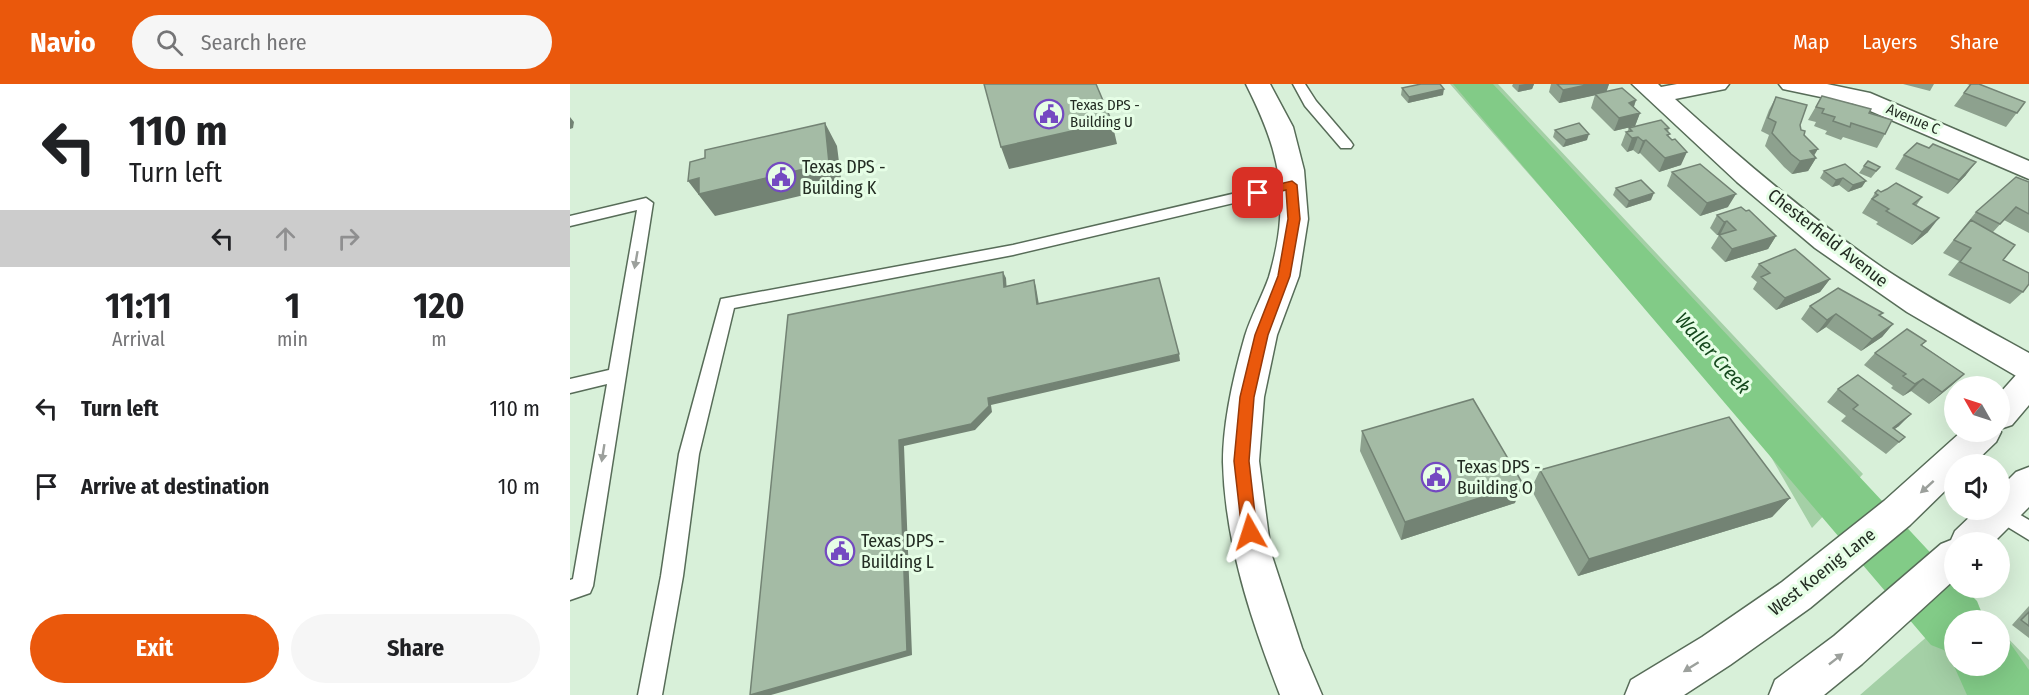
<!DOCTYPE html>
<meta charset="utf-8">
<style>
:root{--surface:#fff;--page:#f6f6f6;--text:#202124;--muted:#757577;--accent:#ea580c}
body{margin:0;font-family:"Fira Sans Condensed",sans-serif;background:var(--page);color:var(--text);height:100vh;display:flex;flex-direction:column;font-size:22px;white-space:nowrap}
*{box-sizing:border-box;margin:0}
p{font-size:20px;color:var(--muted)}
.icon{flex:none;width:33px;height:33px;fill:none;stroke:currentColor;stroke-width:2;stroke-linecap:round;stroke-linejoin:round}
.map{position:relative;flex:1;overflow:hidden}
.sheet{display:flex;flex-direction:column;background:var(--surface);width:570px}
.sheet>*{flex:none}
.banner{background:#fff;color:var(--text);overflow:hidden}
.needle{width:39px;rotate:309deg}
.controls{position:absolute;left:1374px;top:292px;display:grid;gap:12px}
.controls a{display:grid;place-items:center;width:66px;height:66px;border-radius:50%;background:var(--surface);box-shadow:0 6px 24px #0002;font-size:30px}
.pin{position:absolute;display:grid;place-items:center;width:51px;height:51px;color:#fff;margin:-26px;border-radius:12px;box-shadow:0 3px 9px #0006}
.me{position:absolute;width:66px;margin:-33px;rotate:354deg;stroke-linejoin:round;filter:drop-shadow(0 0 4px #0008)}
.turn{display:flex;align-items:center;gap:21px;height:126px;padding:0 30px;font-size:27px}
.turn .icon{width:78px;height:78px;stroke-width:2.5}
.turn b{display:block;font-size:42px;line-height:51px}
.lanes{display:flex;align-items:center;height:57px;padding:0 30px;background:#0003;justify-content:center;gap:30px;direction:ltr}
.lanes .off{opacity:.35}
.eta{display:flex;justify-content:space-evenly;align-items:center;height:102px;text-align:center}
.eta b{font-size:36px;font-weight:700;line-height:42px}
.action{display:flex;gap:12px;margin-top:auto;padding:12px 30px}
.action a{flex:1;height:69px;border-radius:36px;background:var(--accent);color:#fff;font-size:24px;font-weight:700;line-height:69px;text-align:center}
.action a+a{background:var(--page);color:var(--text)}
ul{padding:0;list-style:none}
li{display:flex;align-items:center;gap:18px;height:78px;padding:0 30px}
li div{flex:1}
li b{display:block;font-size:22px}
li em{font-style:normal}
header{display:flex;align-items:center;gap:36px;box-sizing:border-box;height:84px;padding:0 30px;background:var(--accent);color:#fff}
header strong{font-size:28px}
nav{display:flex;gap:33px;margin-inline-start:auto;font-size:21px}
.search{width:420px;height:54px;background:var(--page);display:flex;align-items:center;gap:15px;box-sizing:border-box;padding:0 21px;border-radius:33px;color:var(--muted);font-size:22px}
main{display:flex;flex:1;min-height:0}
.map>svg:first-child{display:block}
.green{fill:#a4d0a6}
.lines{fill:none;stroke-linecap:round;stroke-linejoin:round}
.river{fill:#82cb87;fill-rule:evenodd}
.service-casing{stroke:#576c58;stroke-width:3}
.minor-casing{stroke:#576c58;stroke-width:3}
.tertiary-casing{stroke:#576c58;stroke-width:3}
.primary-casing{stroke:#576c58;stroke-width:3}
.service{fill:#fff;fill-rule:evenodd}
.minor{fill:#fff;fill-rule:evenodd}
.tertiary{fill:#fff;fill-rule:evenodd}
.primary{fill:#fff;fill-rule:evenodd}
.wall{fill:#8da18e}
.shaded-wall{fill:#738374}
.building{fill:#a4bba5;stroke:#738374;stroke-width:1.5}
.oneway{fill:#9ca09c}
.route{fill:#ea580c;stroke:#983908;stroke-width:1.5}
.labels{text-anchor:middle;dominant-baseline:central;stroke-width:6;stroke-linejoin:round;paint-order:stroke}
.far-poi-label{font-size:15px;fill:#232c23;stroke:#e6fee6;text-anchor:start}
.far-street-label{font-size:15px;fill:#232c23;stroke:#e6fee6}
.poi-label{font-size:18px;fill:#232c23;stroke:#e6fee6;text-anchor:start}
.street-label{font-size:18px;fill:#232c23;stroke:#e6fee6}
.water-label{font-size:20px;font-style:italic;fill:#16491e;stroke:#e6fee6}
</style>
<header>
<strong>Navio</strong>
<div class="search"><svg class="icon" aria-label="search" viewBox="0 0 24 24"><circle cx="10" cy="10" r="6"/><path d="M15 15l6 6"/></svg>Search here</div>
<nav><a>Map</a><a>Layers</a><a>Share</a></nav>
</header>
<main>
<section class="sheet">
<div class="banner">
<div class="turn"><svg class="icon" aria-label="left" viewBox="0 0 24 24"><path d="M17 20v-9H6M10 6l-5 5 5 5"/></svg><div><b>110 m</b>Turn left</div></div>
<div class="lanes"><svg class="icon" aria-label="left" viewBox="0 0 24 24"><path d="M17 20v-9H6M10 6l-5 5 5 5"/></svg><svg class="icon off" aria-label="ahead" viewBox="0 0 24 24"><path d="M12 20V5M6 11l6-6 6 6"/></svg><svg class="icon off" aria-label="right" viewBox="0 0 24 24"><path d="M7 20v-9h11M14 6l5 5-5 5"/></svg></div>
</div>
<div class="eta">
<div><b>11:11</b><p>Arrival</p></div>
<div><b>1</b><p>min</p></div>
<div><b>120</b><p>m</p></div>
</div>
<ul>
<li><svg class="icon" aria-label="left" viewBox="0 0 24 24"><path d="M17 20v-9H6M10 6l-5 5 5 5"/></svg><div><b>Turn left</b></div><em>110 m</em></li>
<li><svg class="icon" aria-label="arrive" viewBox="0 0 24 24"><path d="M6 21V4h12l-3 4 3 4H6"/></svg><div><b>Arrive at destination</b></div><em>10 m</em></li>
</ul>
<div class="action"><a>Exit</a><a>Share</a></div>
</section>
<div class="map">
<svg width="1459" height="611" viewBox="0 0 1459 611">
<rect width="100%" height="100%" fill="#d8f0d9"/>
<path class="green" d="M 880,0 L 928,0 L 1293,390 L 1242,444 L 1190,354 Z
M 1399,516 L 1420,537 L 1384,537 L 1384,582 L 1430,582 L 1430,546 L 1459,576 L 1459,611 L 1290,611 Z"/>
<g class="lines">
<path class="river" d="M 883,0 L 923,0 L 1384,494 L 1384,504 L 1394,504 L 1407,517 L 1415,537 L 1384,537 L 1384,570 L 1361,561 Z
M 1430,554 L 1440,559 L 1459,586 L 1459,611 L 1397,611 L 1384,582 L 1384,581 L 1430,582 Z"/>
<g class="service-casing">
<path id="service" d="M 723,0 L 735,0 L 746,17 L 781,58 L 783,61 L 781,64 L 771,64 L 735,22 Z
M 722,96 L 727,98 L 729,101 L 727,104 L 443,171 L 164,224 L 129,370 L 113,492 L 92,611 L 68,611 L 91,492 L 109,370 L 151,215 L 443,161 Z
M 76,114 L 83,119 L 23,502 L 20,509 L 0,516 L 0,496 L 3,495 L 37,300 L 0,309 L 0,295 L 39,286 L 67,126 L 0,142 L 0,132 Z
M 1430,419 L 1459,436 L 1459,456 L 1423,434 L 1421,426 L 1430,426 Z"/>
</g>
<g class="minor-casing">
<path id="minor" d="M 1062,0 L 1088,0 L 1091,3 L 1107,0 L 1159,0 L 1155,5 L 1105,15 C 1171,75 1239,133 1313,184 C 1360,215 1410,242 1459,269 L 1459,297 L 1448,293 L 1337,228 L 1245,164 L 1167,98 Z
M 1209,0 L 1257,0 L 1300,9 L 1459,77 L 1459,95 L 1284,20 L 1213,5 Z"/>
</g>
<g class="tertiary-casing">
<path id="tertiary" d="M 676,0 L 700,0 L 723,43 L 734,86 L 738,135 L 729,192 L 707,251 L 694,313 L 689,377 L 701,469 L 732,564 L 752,611 L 710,611 C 681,536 655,459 653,378 C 653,338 664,290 675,252 C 681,232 692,213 699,193 C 704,176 709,153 710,135 C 714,84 698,44 676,0 Z"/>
</g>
<g class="primary-casing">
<path id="primary" d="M 1459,286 L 1459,321 L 1442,341 L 1430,345 L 1430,309 L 1447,290 Z
M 1430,345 L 1431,348 L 1426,358 L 1402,381 L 1384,381 L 1384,398 L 1340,441 L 1240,524 L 1160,581 L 1114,611 L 1055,611 L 1061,596 L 1132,553 L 1212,498 L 1314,417 L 1391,348 L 1430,348 Z
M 1459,383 L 1459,423 L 1423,459 L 1384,459 L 1384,496 L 1292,580 L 1254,611 L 1199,611 L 1205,596 L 1264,552 L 1371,460 L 1381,456 L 1385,447 L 1407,426 L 1430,426 L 1430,404 L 1446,388 Z"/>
</g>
<use href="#service" class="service"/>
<use href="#minor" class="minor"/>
<use href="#tertiary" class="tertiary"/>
<use href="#primary" class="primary"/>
</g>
<path class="wall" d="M 943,0 L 964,0 L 962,5 L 948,8 L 942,2 Z
M 981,0 L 1039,0 L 1036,8 L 1066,16 L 1064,23 L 1070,29 L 1065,42 L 1044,47 L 1021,24 L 1025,11 L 989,19 L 979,8 Z
M 1333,0 L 1364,0 L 1360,7 Z
M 1397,0 L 1409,0 L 1455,18 L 1436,43 L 1384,22 L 1400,1 Z
M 832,4 L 873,11 L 838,19 L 831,11 Z
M 1252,12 L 1299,29 L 1315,50 L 1307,64 L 1273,53 L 1271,56 L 1255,50 L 1257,47 L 1244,42 L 1246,38 L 1238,36 Z
M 1206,13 L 1230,41 L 1231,46 L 1244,71 L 1246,74 L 1238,87 L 1222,90 L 1214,83 L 1195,62 L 1199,51 L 1191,47 L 1199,26 Z
M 1059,44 L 1099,44 L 1098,48 L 1099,53 L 1111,81 L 1089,88 L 1070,69 L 1068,70 L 1063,66 L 1057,68 L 1051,61 L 1056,48 L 1057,48 Z
M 985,46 L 1017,56 L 993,63 L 983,53 Z
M 1359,64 L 1396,91 L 1378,110 L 1325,85 L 1334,71 Z
M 1275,80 L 1292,103 L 1278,108 L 1269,101 L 1262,103 L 1250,94 L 1254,87 Z
M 1294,82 L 1310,83 L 1301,94 L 1289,89 Z
M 1102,88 L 1158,123 L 1130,132 L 1097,102 Z
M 1459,98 L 1459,149 L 1434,136 L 1423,148 L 1433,176 L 1453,208 L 1440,220 L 1378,191 L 1389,177 L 1373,169 L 1406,128 Z
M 1046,104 L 1081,116 L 1056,124 L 1043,111 Z
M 1311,108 L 1352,113 L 1346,122 L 1358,148 L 1342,161 L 1306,140 L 1308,138 L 1292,129 L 1305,109 Z
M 1176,127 L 1206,152 L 1198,165 L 1155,178 L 1141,164 L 1149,151 L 1150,151 L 1147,151 L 1140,144 L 1147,131 Z
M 1189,180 L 1260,195 L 1250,208 L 1206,226 L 1183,205 L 1187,198 L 1181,193 Z
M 1240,222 L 1311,232 L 1323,240 L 1312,253 L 1291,267 L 1256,243 L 1247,249 L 1231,235 Z
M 1356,257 L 1352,261 L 1394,290 L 1381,302 L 1359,320 L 1341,307 L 1333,312 L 1321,304 L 1323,302 L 1294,281 L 1305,269 Z
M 1268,305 L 1329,342 L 1324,345 L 1335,353 L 1316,370 L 1271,337 L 1276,332 L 1257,318 Z
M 792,347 L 945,419 L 831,456 L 790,367 Z
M 970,386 L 1220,414 L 1202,433 L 1008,492 L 961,405 Z
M 1459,522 L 1459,554 L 1442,541 Z"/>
<path class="shaded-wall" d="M 955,0 L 964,0 L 962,5 L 948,8 L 949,1 Z
M 1021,0 L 1039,0 L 1036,9 L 989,19 L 993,6 Z
M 874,5 L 873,11 L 838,19 L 839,13 Z
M 1066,16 L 1061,30 L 1059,19 Z
M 1070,29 L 1065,42 L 1044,47 L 1049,34 Z
M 0,33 L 4,38 L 3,44 L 0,45 Z
M 542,38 L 547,60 L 439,85 L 431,63 Z
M 255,39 L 267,62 L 272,102 L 145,132 L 118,97 Z
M 1019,50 L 1017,56 L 993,63 L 996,56 Z
M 1068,53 L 1063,66 L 1057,68 L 1062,54 Z
M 1076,56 L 1070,69 L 1068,70 L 1073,57 Z
M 1248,65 L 1242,75 L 1246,74 L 1238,87 L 1222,90 L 1230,77 L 1240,67 Z
M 1117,68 L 1111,81 L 1089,88 L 1095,74 Z
M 1406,78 L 1396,91 L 1378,110 L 1389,96 Z
M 1273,94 L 1269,101 L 1262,103 L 1266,96 Z
M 1296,97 L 1292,103 L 1278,108 L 1283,101 Z
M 1084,109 L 1081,116 L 1056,124 L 1059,117 Z
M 1166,110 L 1158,123 L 1130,132 L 1137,119 Z
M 1369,134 L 1358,148 L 1342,161 L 1352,148 Z
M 1157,137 L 1150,151 L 1147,151 L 1154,138 Z
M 1206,152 L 1198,165 L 1155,178 L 1162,165 Z
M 433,188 L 436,194 L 437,209 L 434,203 Z
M 1260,195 L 1250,208 L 1206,226 L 1215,214 Z
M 464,196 L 466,203 L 470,227 L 467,220 Z
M 1266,230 L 1256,243 L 1247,249 L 1257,236 Z
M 1323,240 L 1312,253 L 1291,267 L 1302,255 Z
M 609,270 L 610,277 L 421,321 L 422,328 L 405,346 L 334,362 L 342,571 L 201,611 L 180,611 L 329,356 L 418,314 Z
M 1394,290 L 1381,302 L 1359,320 L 1372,308 Z
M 1353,295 L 1341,307 L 1333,312 L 1345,300 Z
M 1341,330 L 1329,342 L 1318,350 L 1323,344 Z
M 953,400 L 945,419 L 831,456 L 835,438 Z
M 1220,414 L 1202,433 L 1008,492 L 1019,475 Z"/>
<path class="building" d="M 414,0 L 526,0 L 542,38 L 431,63 Z
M 851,0 L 870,0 L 874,5 L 839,13 L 832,4 Z
M 987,0 L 1021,0 L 993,6 Z
M 1401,0 L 1409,0 L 1455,18 L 1447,29 L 1394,9 Z
M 1052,4 L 1066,16 L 1059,19 L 1070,29 L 1049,34 L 1025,10 Z
M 1252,12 L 1301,25 L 1299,29 L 1322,36 L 1315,50 L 1281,39 L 1280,43 L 1263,37 L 1265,33 L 1252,29 L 1254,25 L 1246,23 Z
M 1206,13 L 1237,21 L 1230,41 L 1231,46 L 1235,47 L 1234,51 L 1248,65 L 1240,67 L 1246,74 L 1230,77 L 1221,70 L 1202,49 L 1206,38 L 1198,34 Z
M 1091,36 L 1099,44 L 1095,45 L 1100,50 L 1097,51 L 1102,56 L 1105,55 L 1117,68 L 1095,74 L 1076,56 L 1073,57 L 1068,53 L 1062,54 L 1056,48 L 1062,47 L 1059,44 Z
M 255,39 L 259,79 L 129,110 L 129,94 L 118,97 L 120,78 L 135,74 L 135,66 Z
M 1009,39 L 1019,50 L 996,56 L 985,46 Z
M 1347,59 L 1359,64 L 1363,60 L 1406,78 L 1389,96 L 1334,71 Z
M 1298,77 L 1310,83 L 1306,87 L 1294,82 Z
M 1130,80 L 1166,110 L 1137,119 L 1102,88 Z
M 1275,80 L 1296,97 L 1283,101 L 1273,94 L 1266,96 L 1254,87 Z
M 1446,93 L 1459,98 L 1459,130 L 1446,123 L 1430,140 L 1406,128 Z
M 1071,96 L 1084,109 L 1059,117 L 1046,104 Z
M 1326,99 L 1352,113 L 1343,120 L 1369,134 L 1352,148 L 1316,127 L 1319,125 L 1302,115 L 1308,111 L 1305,109 L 1308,106 L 1311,108 L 1317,105 Z
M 1171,123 L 1176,127 L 1179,126 L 1206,152 L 1162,165 L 1149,151 L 1166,146 L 1157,137 L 1154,138 L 1147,131 Z
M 1401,136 L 1445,161 L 1433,176 L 1459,189 L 1459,200 L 1453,208 L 1390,178 L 1401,164 L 1384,156 Z
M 1225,165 L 1260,195 L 1215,214 L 1191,193 L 1200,189 L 1189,180 Z
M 433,188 L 434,203 L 464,196 L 467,220 L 589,194 L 609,270 L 418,314 L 419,322 L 401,340 L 329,356 L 337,567 L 180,611 L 218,231 Z
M 1268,204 L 1313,229 L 1309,231 L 1323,240 L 1302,255 L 1266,230 L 1257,236 L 1240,222 Z
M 1337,245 L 1356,257 L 1351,261 L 1394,290 L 1372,308 L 1353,295 L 1345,300 L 1333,292 L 1336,290 L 1305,269 Z
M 1288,291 L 1341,330 L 1323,344 L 1335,353 L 1329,358 L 1283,325 L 1288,321 L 1268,305 Z
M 903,315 L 953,400 L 835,438 L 792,347 Z
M 1159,333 L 1220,414 L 1019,475 L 970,386 Z
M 1459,528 L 1459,542 L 1451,536 Z"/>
<defs><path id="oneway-solid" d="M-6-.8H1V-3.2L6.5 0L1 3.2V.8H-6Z" transform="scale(1.5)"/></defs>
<g class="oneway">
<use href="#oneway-solid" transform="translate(66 176) rotate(100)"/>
<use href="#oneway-solid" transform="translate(33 369) rotate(99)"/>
<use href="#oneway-solid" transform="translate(1357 403) rotate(138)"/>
<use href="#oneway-solid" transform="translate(1266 575) rotate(-38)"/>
<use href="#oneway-solid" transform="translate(1121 583) rotate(148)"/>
</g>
<path class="route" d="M 722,97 L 727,101 L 730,135 L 720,192 L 698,251 L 684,313 L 679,377 L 687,448 L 685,453 L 680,455 L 674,453 L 672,448 L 664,377 L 670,313 L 685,251 L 708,192 L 718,135 L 716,106 L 688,113 L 682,109 L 684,106 Z"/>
<defs>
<g id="civic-ring" transform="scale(1.5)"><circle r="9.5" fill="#e6fee6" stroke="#7449c1" stroke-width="1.5"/><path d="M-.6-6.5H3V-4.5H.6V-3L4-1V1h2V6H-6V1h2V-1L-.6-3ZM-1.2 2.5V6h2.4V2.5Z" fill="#7449c1"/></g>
</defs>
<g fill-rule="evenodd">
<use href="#civic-ring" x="479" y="30"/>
<use href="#civic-ring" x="211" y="93"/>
<use href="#civic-ring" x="866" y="393"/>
<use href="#civic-ring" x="270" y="467"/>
</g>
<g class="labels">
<g class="far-poi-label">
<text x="500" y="21">Texas DPS -<tspan x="500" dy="17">Building U</tspan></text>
</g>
<g class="far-street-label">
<text transform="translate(1343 35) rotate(23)">Avenue C</text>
</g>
<g class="poi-label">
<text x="232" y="83">Texas DPS -<tspan x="232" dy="21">Building K</tspan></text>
<text x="887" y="383">Texas DPS -<tspan x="887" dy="21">Building O</tspan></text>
<text x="291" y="457">Texas DPS -<tspan x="291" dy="21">Building L</tspan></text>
</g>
<g class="street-label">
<text transform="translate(1258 154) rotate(38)">Chesterfield Avenue</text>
<text transform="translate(1252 488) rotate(-38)">West Koenig Lane</text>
</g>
<g class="water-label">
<text transform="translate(1143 269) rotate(48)">Waller Creek</text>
</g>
</g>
</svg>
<div class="controls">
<a><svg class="needle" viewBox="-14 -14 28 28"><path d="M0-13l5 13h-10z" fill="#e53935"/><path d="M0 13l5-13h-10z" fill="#757577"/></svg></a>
<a><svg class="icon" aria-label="sound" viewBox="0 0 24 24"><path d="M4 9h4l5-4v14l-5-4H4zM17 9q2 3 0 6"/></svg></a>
<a>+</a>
<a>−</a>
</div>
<div class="pin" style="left:688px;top:109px;background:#d93025"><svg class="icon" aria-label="arrive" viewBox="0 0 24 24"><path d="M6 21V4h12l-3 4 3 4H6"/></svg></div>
<svg class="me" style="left:680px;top:448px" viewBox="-20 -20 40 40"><path d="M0-17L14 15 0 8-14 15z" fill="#ea580c" stroke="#fff" stroke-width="4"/></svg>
</div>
</main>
